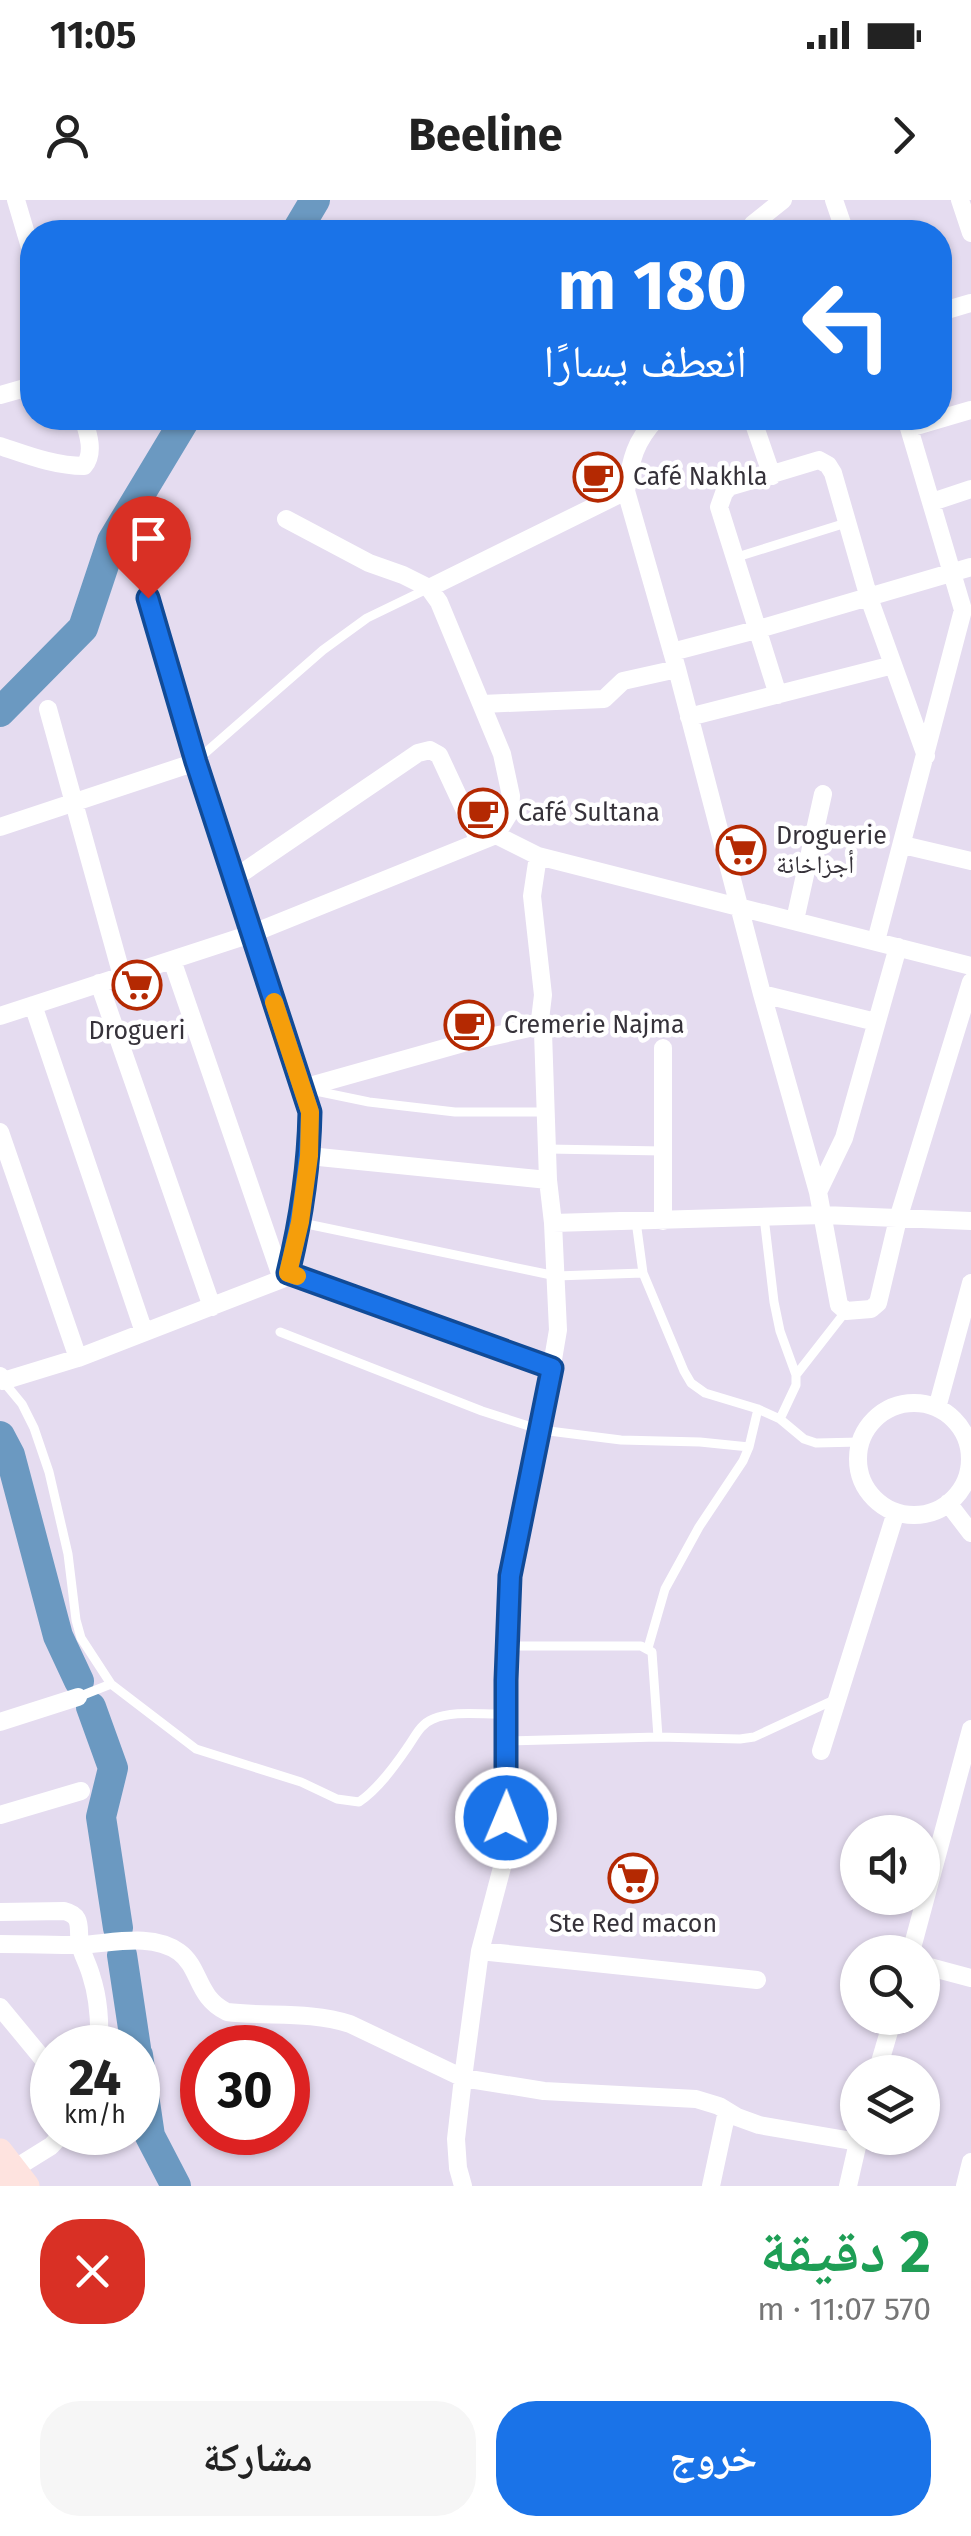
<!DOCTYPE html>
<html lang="ar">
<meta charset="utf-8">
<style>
:root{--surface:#fff;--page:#f6f6f6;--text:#222;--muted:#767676;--accent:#1a73e8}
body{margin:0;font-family:"Fira Sans","Noto Naskh Arabic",sans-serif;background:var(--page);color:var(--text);direction:rtl;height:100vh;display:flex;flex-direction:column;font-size:38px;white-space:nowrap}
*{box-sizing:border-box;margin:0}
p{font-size:32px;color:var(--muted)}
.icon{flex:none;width:55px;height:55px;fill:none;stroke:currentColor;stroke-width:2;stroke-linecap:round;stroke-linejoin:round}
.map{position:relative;height:1986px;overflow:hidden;direction:ltr}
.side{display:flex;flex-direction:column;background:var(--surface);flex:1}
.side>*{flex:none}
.hud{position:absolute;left:20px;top:20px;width:932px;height:210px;border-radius:40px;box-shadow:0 2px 8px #0004;direction:rtl;background:#1a73e8;color:#fff;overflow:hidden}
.tools{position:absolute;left:840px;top:1615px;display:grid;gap:20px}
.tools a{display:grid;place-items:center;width:100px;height:100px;border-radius:50%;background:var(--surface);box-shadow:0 2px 8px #0004;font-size:50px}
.speed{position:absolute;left:30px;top:1825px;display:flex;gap:20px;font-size:50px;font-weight:700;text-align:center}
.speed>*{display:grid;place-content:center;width:130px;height:130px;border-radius:50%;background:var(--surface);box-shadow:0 2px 8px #0004;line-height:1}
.speed small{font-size:25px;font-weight:400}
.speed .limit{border:15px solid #d22;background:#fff;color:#111}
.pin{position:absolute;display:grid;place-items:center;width:85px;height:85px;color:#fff;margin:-102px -42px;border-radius:50% 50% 50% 0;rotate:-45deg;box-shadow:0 0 10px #0007}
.pin .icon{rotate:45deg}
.me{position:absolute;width:110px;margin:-55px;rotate:1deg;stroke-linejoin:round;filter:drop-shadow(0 0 8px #0008)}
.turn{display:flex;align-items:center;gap:35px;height:210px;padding:0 40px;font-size:45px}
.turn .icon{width:130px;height:130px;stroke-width:2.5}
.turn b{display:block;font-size:70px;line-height:85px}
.round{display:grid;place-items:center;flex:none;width:105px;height:105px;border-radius:40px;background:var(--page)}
.overview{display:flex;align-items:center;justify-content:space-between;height:170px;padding:0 40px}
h1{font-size:60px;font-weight:700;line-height:75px;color:#1e9e55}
.button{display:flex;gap:20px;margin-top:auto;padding:20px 40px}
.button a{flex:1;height:115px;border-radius:40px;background:var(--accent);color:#fff;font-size:40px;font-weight:700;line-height:115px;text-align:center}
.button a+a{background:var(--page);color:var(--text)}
.status{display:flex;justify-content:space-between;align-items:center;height:70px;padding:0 50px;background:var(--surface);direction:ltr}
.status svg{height:28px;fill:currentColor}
header{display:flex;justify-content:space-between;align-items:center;height:130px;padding:0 40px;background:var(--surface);font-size:45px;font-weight:700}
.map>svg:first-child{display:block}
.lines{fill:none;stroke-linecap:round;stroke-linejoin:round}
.river{stroke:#6b99c1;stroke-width:30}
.service{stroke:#fff;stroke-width:9}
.minor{stroke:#fff;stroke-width:18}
.secondary{stroke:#fee3df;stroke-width:25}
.route-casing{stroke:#114b97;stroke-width:25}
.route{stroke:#1a73e8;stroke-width:18}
.slow{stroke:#f59e0b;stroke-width:18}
.labels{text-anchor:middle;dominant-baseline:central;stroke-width:9;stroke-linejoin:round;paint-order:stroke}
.poi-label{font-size:25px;fill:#36323a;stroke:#fff;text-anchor:start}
</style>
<div class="status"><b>11:05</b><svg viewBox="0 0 49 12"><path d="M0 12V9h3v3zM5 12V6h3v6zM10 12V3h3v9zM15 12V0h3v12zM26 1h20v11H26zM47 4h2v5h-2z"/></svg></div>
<header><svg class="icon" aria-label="forward" viewBox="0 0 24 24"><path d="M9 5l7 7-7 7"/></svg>Beeline<svg class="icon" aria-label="person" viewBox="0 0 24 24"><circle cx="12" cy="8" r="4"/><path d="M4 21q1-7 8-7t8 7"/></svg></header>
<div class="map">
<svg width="971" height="1986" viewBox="0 0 971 1986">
<rect width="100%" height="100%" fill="#e5dcf0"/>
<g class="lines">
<path class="river" d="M 296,32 L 315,0
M 0,512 L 83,428 L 112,341 L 186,218
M 0,1236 L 10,1255 L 58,1436 L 79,1481
M 91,1507 L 113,1568 L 101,1617 L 118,1728
M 122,1755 L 136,1848
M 138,1855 L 150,1936 L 176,1986"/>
<path class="service" d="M 734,358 L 846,323
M 196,561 L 323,450 L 367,418 L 427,389
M 311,890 L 369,902 L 455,912 L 546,912
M 547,949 L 663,951
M 764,1017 L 774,1102 L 780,1131 L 796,1175 L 796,1185 L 780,1219
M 636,1021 L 643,1073 L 684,1171 L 691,1183 L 705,1193 L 758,1209 L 780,1219 L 804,1239 L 816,1243 L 860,1242
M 302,1023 L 556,1076 L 643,1073
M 280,1132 L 482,1211 L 541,1230 L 621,1240 L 700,1242 L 749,1247
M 796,1175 L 846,1111
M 3,1181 L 22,1204 L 34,1228 L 49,1272 L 68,1354 L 76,1420 L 81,1438 L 111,1484 L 196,1549 L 301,1582 L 337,1599 L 359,1602 C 378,1589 394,1567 407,1548 C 415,1537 420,1524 433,1519 C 454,1510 483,1515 505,1514
M 506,1446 L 641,1446 L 652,1452 L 658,1537
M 648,1448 L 665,1389 L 699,1327 L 743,1261 L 749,1247 L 758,1209
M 78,1497 L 111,1484
M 507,1541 L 658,1537 L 740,1539 L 754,1537 L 836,1499"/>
<path class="minor" d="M 16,0 L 32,54
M 834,0 L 845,32
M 960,0 L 971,33
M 748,32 L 753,24 L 783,0
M 940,112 L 971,103
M 0,195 L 32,186
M 752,218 L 772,276
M 909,228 L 971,210
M 0,246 C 27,255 55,266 84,266 C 95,253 88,233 83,218
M 626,291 L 677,469 L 762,794 L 818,992 L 839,1105 L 846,1111 L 871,1109 L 878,1103 L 898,1019 L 971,782
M 932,302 L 971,289
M 429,388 L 626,291 C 631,259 635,241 657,218
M 672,452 L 756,430 L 971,367
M 778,495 L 719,307 L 724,293 L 729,287 L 819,260 L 828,265 L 833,273 L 869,398 L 926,556
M 482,504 L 604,499 L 623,481 L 677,469
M 48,509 L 122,776
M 689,517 L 893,465
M 0,627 L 196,562
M 496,635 L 538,656 L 971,766
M 903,645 L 971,661
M 538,656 L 532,696 L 543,795 L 539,828
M 233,679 L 418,553 L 430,550 L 439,555 L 479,641
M 795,720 L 823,594
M 876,741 L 963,410 L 906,218
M 172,760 L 282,1079
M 99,783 L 212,1107
M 762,794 L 876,822
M 33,805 L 144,1132
M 0,816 L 251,734 L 496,635 L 510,612 L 511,596 L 502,554 L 439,402 L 429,388 L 403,375 L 369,363 L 286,319
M 663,848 L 663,1021
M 303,888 L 463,843 L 534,827 L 543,832 L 548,980 L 553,1023
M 0,932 L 78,1158
M 309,956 L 548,980
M 818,992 L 844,938 L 898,747
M 288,1073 L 552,1168
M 0,1176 L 3,1181 L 78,1158 L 282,1079 C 303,1058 309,946 310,913 L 196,562 L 148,398
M858 1259a56 56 0 1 1 112 0a56 56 0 1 1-112 0Z
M 937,1208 L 971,1083
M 948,1303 L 971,1333
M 0,1522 L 78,1497
M 821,1551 L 896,1312
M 0,1615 L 81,1591
M 0,1712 L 64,1711 C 84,1716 77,1728 80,1744 C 82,1754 88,1764 91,1775 C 99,1799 100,1822 99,1848
M 0,1744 C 26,1744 53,1745 79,1745 C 110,1744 151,1732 179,1752 C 201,1768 196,1797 227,1812 C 269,1817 309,1811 350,1824 L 463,1878 L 544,1891 L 696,1899 L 719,1906 L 737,1917 L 759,1925 L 858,1942
M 480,1751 L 757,1780
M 911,1752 L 971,1529
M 922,1765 L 971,1778
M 0,1807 L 52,1870
M 877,1872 L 893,1818
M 14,1969 L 51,1946 L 64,1932
M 463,1986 L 458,1968 L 456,1939 L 463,1878 L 480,1751 L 505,1656 L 507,1541 L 505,1514 L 510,1376 L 541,1230 L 558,1130 L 553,1023 L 823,1015 L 971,1021
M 711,1986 L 727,1911
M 848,1986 L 859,1938
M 965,1986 L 971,1962"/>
<path class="secondary" d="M 0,1951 L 27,1986
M 0,1983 L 2,1986"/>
</g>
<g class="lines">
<g class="route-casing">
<path id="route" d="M 148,398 L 196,562 L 310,912 C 309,967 301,1020 288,1073 L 552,1168 L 510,1376 L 506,1480 L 506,1618"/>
</g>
<use href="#route" class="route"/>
<path class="slow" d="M 274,802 L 310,912 L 309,956 L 300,1022 L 288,1073 L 297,1076"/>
</g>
<defs>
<g id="cafe-ring" transform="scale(2.5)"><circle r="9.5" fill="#fff" stroke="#b42902" stroke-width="1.5"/><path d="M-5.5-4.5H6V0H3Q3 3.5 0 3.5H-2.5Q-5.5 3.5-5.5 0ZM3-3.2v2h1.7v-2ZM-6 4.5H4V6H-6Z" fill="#b42902"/></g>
<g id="supermarket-ring" transform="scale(2.5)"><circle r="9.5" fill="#fff" stroke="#b42902" stroke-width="1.5"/><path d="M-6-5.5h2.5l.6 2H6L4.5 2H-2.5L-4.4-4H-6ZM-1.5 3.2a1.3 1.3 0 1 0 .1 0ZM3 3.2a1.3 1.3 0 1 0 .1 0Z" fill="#b42902"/></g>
</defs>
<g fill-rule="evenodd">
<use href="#cafe-ring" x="598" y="277"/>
<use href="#cafe-ring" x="483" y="613"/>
<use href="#supermarket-ring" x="741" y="650"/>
<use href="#supermarket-ring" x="137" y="785"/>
<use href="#cafe-ring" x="469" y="825"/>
<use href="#supermarket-ring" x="633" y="1678"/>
</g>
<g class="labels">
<g class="poi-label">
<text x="633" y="277">Café Nakhla</text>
<text x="518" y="613">Café Sultana</text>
<text x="776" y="636">Droguerie<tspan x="776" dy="29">أجزاخانة</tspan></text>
<text x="504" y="825">Cremerie Najma</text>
<text x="137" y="831" text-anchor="middle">Drogueri</text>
<text x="633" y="1724" text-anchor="middle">Ste Red macon</text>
</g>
</g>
</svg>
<div class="tools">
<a><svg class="icon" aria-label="sound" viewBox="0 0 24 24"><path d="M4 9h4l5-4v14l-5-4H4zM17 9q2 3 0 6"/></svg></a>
<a><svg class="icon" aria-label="search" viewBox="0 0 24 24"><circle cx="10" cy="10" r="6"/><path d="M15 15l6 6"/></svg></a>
<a><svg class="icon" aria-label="layers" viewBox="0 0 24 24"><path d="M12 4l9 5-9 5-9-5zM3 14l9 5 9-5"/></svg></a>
</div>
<div class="speed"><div>24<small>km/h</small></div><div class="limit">30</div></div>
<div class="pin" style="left:148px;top:398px;background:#d93025"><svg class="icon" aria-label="arrive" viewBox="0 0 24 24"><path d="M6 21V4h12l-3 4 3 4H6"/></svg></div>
<svg class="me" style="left:506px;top:1618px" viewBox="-20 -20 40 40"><circle r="17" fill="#1a73e8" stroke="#fff" stroke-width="3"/><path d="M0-11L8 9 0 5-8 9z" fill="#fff"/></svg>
<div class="hud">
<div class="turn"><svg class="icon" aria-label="left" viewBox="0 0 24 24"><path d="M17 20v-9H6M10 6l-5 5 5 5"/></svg><div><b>180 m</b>انعطف يسارًا</div></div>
</div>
</div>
<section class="side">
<div class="overview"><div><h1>2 دقيقة</h1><p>570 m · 11:07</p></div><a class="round" style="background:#d93025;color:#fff"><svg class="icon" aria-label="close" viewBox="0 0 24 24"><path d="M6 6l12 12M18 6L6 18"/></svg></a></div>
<div class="button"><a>خروج</a><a>مشاركة</a></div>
</section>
